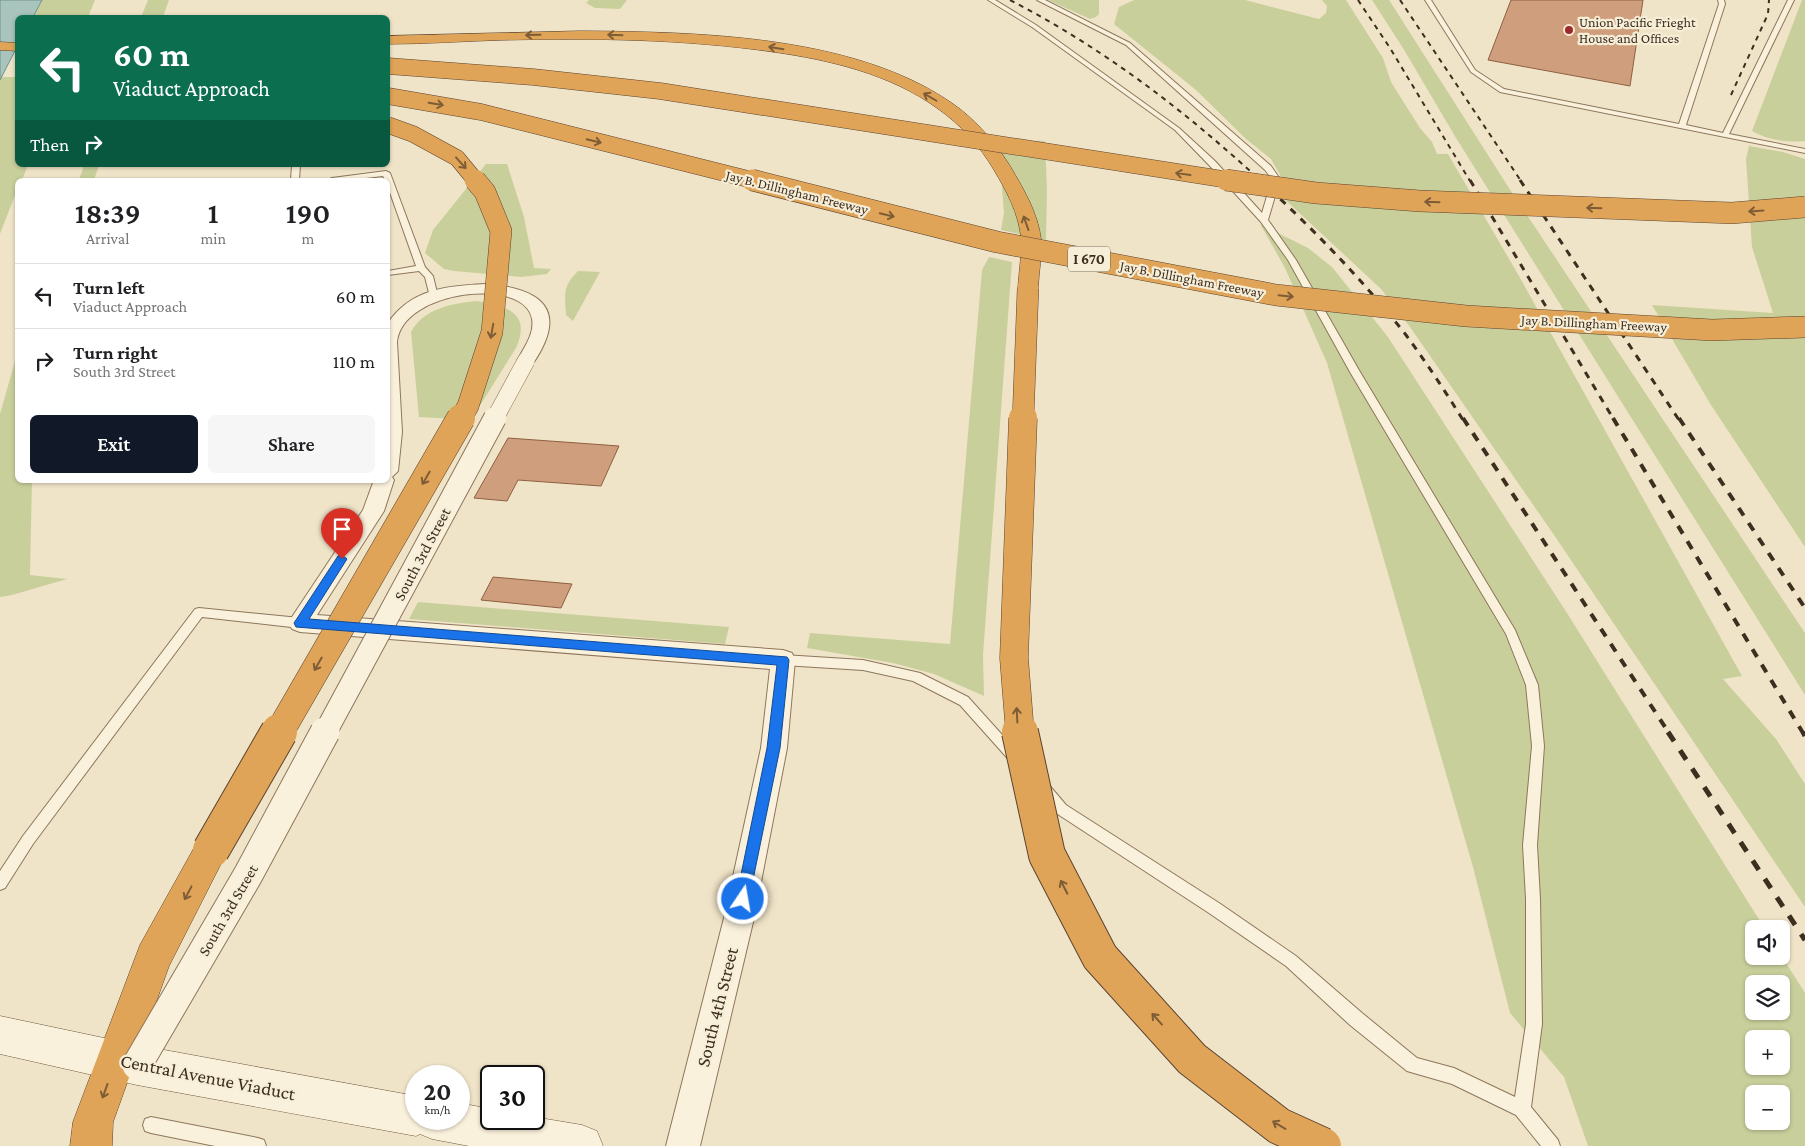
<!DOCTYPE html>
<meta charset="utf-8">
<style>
:root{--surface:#fff;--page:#f6f6f6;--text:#202124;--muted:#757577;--line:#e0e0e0;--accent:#111827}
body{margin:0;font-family:"Crimson Pro",serif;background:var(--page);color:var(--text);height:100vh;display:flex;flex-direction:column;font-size:19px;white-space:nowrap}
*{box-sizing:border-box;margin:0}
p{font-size:16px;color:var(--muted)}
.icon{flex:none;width:28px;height:28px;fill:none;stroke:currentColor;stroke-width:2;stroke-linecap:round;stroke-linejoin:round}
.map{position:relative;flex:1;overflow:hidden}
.side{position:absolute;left:15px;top:178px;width:375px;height:305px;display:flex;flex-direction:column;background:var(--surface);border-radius:8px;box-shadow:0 1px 4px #0004}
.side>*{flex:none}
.hud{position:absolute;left:15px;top:15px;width:375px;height:152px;border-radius:8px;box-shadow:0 1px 4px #0004;background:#0b6e4f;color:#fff;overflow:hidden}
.buttons{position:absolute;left:1745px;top:920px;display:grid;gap:10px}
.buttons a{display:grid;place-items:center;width:45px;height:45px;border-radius:8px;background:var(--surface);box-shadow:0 1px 4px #0004;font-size:25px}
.speed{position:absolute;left:405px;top:1065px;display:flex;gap:10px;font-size:25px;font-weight:700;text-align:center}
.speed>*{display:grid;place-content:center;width:65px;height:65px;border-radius:50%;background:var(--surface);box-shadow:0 1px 4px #0004;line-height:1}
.speed small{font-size:12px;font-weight:400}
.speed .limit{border:2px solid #111;border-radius:8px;background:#fff;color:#111}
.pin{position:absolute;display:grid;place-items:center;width:42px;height:42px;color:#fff;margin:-51px -21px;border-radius:50% 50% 50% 0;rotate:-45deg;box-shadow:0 0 5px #0007}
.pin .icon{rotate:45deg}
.me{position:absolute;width:55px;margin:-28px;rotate:12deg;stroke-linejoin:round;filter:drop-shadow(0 0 4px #0008)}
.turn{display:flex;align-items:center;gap:18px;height:105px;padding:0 15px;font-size:22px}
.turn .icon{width:65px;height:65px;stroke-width:2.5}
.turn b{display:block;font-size:35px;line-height:42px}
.then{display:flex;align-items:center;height:48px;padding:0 15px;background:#0003;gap:10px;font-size:19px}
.eta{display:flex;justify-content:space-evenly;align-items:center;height:85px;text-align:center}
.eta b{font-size:30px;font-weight:600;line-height:35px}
.primary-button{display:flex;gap:10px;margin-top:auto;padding:10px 15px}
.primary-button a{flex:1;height:58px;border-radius:8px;background:var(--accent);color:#fff;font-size:20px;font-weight:600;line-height:58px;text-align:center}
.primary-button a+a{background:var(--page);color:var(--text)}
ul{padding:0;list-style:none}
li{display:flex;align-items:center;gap:15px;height:65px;padding:0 15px;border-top:1px solid var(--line)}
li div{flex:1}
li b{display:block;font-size:19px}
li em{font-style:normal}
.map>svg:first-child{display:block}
.green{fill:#c9cf9b;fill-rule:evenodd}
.water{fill:#a9c4bc;stroke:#6f938a}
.building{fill:#cf9f7d;stroke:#8d5f41}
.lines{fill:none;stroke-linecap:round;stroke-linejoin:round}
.lane-casing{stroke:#8d765c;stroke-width:2}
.street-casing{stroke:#8d765c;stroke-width:2}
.secondary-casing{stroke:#6f573f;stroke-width:1}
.highway-casing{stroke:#5b4430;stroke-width:1}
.lane{fill:#faf1dc;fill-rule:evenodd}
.street{fill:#faf1dc;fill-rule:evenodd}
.secondary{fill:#faf1dc;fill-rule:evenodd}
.highway{fill:#e0a458;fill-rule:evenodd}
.rail-far3{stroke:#3d2e20;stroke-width:2;stroke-dasharray:5 5;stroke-linecap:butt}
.rail-far2{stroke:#3d2e20;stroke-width:3;stroke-dasharray:7 7;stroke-linecap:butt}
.rail-far1{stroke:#3d2e20;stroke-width:4;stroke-dasharray:9 9;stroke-linecap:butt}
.rail{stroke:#3d2e20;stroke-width:5;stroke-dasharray:11 11;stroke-linecap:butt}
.street-bridge-far2-casing{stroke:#8d765c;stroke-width:18;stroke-linecap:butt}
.street-bridge-far1-casing{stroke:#8d765c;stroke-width:24;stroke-linecap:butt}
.street-bridge-casing{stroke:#8d765c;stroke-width:31;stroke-linecap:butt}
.highway-bridge-far3-casing{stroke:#5b4430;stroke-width:17;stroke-linecap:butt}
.highway-bridge-far2-casing{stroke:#5b4430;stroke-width:22;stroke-linecap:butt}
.highway-bridge-far1-casing{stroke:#5b4430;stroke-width:29;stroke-linecap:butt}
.highway-bridge-casing{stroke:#5b4430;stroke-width:38;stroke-linecap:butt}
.street-bridge-far2{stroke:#faf1dc;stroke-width:17}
.street-bridge-far1{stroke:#faf1dc;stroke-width:22}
.street-bridge{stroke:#faf1dc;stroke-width:29}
.highway-bridge-far3{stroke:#e0a458;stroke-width:16}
.highway-bridge-far2{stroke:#e0a458;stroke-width:21}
.highway-bridge-far1{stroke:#e0a458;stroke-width:28}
.highway-bridge{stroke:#e0a458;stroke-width:36}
.oneway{stroke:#7e5d36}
.route{fill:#1a73e8;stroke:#114b97}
.poi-dot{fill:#9e2a2b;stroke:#f7eed8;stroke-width:2}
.labels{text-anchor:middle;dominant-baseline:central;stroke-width:4.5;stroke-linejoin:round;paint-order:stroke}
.far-poi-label{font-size:14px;fill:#3d2e20;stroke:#f7eed8;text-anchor:start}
.far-street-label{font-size:14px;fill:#3d2e20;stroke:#f7eed8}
.shield{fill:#f7eed8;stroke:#756857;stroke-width:1}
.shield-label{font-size:15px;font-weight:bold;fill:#3d2e20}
.street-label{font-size:16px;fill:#3d2e20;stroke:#f7eed8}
.near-street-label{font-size:19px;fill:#3d2e20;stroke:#f7eed8}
</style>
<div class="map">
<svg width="1805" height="1146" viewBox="0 0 1805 1146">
<rect width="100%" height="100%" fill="#f0e4c8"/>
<path class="green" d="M 42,0 L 95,0 L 88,17 L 33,18 Z
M 148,0 L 169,0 L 163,17 L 141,17 Z
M 589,0 L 627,0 L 620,9 L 595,8 L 586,3 Z
M 1048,0 L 1099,0 L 1099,14 L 1096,17 L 1090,19 Z
M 1134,0 L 1245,0 L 1319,19 L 1326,13 L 1327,6 L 1322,0 L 1346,0 L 1383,58 L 1391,82 L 1420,128 L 1432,142 L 1437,154 L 1448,154 L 1519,276 L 1742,676 L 1723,679 L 1776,739 L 1805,784 L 1805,907 L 1554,535 L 1410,327 L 1381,289 L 1278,193 L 1283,180 L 1271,159 L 1246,139 L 1196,90 L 1114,24 L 1119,7 Z
M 1372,0 L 1389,0 L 1391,3 L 1509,188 L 1805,633 L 1805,695 L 1456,138 L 1403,48 Z
M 1802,0 L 1805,0 L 1805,141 C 1787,143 1767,140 1752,131 Z
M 2,77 L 17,77 L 18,165 L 28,165 L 22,180 L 18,180 L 17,190 L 0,234 L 0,80 Z
M 998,140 L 1045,141 L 1047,191 L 1046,240 L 1001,230 L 1004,213 Z
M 1749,146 L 1783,152 L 1805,159 L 1805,547 L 1711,405 L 1652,305 L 1773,313 L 1752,247 L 1746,159 Z
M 486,164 L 507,164 L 524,217 L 534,268 L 551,269 L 547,274 L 521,277 L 454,271 L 444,269 L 425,253 L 433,230 Z
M 84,165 L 99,165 L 94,180 L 79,180 Z
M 1260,224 L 1308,248 L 1332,267 L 1388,337 L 1567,613 L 1765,929 L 1754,929 L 1754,956 L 1781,955 L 1805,993 L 1805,1146 L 1588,1146 L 1564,1077 L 1510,1013 L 1473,867 L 1327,363 L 1285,268 ZM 1754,984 L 1781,984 L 1781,1011 L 1754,1011 ZM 1754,1039 L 1781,1039 L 1781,1066 L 1754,1066 ZM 1754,1094 L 1781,1094 L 1781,1121 L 1754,1121 Z
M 989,257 L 1012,262 L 983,655 L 984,696 L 934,674 L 893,663 L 807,648 L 810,633 L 950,644 L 982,270 Z
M 578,271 L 600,272 L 573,321 L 566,315 C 565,294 562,287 578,271 Z
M 477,301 C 506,306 532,312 516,348 L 471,420 L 419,417 L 411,332 C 423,309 452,303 477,301 Z
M 17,354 L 18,480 L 32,480 L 30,575 L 67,579 L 12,595 L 0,597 L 0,414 Z
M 418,602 L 729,627 L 725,644 L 409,619 Z"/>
<path class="water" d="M 0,0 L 42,0 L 33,17 L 18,18 L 17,47 L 0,80 Z"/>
<path class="building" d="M 1511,0 L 1643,0 L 1630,86 L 1488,60 Z
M 508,438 L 619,446 L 601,486 L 518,480 L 507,501 L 474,498 Z
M 493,577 L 572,584 L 561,608 L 481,600 Z"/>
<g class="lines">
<g class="lane-casing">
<path id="lane" d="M 988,0 L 995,0 L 1036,25 L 1179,128 L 1215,161 L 1262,213 L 1272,179 L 1265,170 L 1126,45 L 1037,0 L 1045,0 L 1130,43 L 1271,166 L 1280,179 L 1268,220 L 1296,260 L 1360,372 L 1515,630 L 1538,685 L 1544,746 L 1537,845 L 1540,899 L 1542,1024 L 1531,1107 L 1558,1140 L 1560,1146 L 1541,1146 L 1516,1115 L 1452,1084 L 1407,1071 L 1350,1025 L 1286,966 L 1209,913 L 1056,813 L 1037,789 L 1039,785 L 1044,783 L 1049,785 L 1066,805 L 1219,903 L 1296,956 L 1362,1013 L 1417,1058 L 1454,1068 L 1515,1097 L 1526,1024 L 1526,899 L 1523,845 L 1532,746 L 1526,685 L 1506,634 L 1350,372 L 1288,260 L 1261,222 L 1209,165 L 1175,130 L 1032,27 Z
M 1425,0 L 1431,0 L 1475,70 L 1504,89 L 1679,124 L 1719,4 L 1718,0 L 1724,0 L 1725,4 L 1686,125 L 1723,133 L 1788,0 L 1794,0 L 1729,134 L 1805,149 L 1805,153 L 1500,92 L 1471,72 Z
M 292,165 L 300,165 L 299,180 L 291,180 Z
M 386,171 L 390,173 L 425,267 L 433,276 L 438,297 L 437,299 L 434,300 L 430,297 L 425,277 L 419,271 L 388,275 L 388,271 L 416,266 L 388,187 L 388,180 L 385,180 L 383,176 L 349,180 L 328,180 L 332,178 Z
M 199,608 L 300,618 L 304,620 L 306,623 L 304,626 L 300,628 L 202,617 L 33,844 L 5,888 L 0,890 L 0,871 L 23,836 L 195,609 Z
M 783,655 L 863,660 L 920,673 L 968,697 L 1022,757 L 1020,761 L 1015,763 L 1010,761 L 960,705 L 913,681 L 863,670 L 783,665 L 779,663 L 777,660 L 779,657 Z
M 151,1117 L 258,1138 L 264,1140 L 266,1146 L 215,1146 L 151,1133 L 145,1131 L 143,1125 L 145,1119 Z"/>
</g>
<g class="street-casing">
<path id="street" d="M 485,284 C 542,288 570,310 532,365 L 526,367 L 520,365 L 517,361 C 523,349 535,334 532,319 C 525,276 402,290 397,342 L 402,432 L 398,471 L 392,477 L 394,480 L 384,511 L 317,615 L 783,650 L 792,653 L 795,660 L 787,748 L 754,918 L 700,1146 L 666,1146 L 724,918 L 761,748 L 770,669 L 300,632 L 292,629 L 288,623 L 363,510 L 374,480 L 388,480 L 388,323 C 411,289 446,286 485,284 Z"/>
</g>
<g class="secondary-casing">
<path id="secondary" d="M 0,1016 L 137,1045 L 416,1096 L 416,1119 L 459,1119 L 459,1103 L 491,1109 L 491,1119 L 534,1119 L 534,1117 L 582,1125 L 597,1131 L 603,1146 L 469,1146 L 432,1139 L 420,1134 L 416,1136 L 137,1085 L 0,1054 Z"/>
</g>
<g class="highway-casing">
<path id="highway" d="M 581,31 C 700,32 862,35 960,109 C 980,125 997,145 1010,166 C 1023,188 1038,213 1041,239 C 1042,255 1039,272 1038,288 L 1035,292 L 1028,294 L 1021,292 L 1018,288 C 1019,271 1022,255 1021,238 C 1019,214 1006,190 994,170 C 980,146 960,124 937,108 C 890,74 830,60 774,52 C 684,39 594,38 503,40 C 465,41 426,44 388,44 L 388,36 Z
M 0,42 L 18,43 L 18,51 L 0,50 Z
M 211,834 L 223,839 L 228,850 L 169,966 L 113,1122 L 112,1146 L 70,1146 L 73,1122 L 140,945 L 199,839 Z"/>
</g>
<use href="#lane" class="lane"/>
<use href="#street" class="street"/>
<use href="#secondary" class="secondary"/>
<use href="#highway" class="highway"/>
<path class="rail-far3" d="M 1010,0 C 1103,48 1184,110 1261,181
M 1358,0 L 1390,48 L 1470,181
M 1400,0 L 1521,181
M 1731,95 L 1768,14 L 1769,0"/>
<path class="rail-far2" d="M 1260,180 C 1312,228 1362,279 1406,335 C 1426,362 1445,391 1463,420
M 1470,180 L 1614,420
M 1520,180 L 1679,420"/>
<path class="rail-far1" d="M 1463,418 L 1669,733
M 1613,418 L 1803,733
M 1679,418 L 1805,608"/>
<path class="rail" d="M 1668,732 L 1805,940
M 1803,732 L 1805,736"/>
<g class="street-bridge-far2-casing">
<path id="street-bridge-far2" d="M 494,420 L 526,361"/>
</g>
<g class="street-bridge-far1-casing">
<path id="street-bridge-far1" d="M 325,733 L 495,418"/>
</g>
<g class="street-bridge-casing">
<path id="street-bridge" d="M 137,1065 L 248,875 L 325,732"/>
</g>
<g class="highway-bridge-far3-casing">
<path id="highway-bridge-far3" d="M 388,66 L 533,77 L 660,91 L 1235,181
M 388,96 L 481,112 L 756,181
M 388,125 L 413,134 L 457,158 L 476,181"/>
</g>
<g class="highway-bridge-far2-casing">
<path id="highway-bridge-far2" d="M 752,180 L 997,242 L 1276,295 L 1466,316 L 1712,330 L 1805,327
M 1226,180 L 1316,193 L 1420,201 L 1732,213 L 1805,207
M 460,420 L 468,406 L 492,332 L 501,231 L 485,192 L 475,180
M 1023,420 L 1028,288"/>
</g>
<g class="highway-bridge-far1-casing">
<path id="highway-bridge-far1" d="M 279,733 L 461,418
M 1020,733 L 1014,658 L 1023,418"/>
</g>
<g class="highway-bridge-casing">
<path id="highway-bridge" d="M 1020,732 L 1047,855 L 1100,957 L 1192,1059 L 1279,1126 L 1323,1146
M 211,850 L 279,732"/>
</g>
<use href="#street-bridge-far2" class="street-bridge-far2"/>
<use href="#street-bridge-far1" class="street-bridge-far1"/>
<use href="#street-bridge" class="street-bridge"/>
<use href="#highway-bridge-far3" class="highway-bridge-far3"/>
<use href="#highway-bridge-far2" class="highway-bridge-far2"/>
<use href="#highway-bridge-far1" class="highway-bridge-far1"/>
<use href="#highway-bridge" class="highway-bridge"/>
</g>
<defs><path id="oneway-shaft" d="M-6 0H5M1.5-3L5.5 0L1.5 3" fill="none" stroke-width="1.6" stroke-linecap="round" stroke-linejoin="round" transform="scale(1.25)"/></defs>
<g class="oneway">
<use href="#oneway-shaft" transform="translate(533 35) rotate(179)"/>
<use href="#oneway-shaft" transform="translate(615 35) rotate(-178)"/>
<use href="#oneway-shaft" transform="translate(776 48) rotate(-171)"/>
<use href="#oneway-shaft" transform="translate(930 97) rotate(-150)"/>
<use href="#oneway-shaft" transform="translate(436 104) rotate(10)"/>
<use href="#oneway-shaft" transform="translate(594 141) rotate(14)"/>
<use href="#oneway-shaft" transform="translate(461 163) rotate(48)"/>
<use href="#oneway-shaft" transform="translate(1183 174) rotate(-172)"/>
<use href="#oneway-shaft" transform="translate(1432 202) rotate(-178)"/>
<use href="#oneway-shaft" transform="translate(1594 208) rotate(-178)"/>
<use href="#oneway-shaft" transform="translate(1756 211) rotate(176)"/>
<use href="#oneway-shaft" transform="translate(887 215) rotate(14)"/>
<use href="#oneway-shaft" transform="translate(1026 223) rotate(-109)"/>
<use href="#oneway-shaft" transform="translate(1286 296) rotate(6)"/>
<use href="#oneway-shaft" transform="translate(492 331) rotate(100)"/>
<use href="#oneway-shaft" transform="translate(426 478) rotate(120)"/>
<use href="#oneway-shaft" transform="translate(318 664) rotate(120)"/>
<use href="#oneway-shaft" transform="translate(1017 715) rotate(-93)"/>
<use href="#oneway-shaft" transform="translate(1064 887) rotate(-117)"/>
<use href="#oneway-shaft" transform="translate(188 893) rotate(118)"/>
<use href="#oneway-shaft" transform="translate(1157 1019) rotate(-132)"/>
<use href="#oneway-shaft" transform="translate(105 1091) rotate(110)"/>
<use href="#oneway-shaft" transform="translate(1279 1125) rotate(-149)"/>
</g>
<path class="route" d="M 342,555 L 347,559 L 309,619 L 787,657 L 789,660 L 780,748 L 748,904 L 743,906 L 738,904 L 736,899 L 767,748 L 777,665 L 296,627 L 294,623 L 296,620 L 338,556 Z"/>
<circle class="poi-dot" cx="1569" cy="30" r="5"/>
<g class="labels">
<g class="far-poi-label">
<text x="1579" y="22">Union Pacific Frieght<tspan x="1579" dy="16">House and Offices</tspan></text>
</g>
<g class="far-street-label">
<text transform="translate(797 192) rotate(14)">Jay B. Dillingham Freeway</text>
<text transform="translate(1192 279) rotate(11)">Jay B. Dillingham Freeway</text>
<text transform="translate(1594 323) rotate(3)">Jay B. Dillingham Freeway</text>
</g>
<rect class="shield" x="1068" y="246.5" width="42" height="25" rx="4"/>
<g class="shield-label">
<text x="1089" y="259">I 670</text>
</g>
<g class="street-label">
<text transform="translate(422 554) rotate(-62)">South 3rd Street</text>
<text transform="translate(228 910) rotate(-60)">South 3rd Street</text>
</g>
<g class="near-street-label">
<text transform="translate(717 1007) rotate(-76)">South 4th Street</text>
<text transform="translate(208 1077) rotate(11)">Central Avenue Viaduct</text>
</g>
</g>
</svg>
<div class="buttons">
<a><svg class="icon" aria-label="sound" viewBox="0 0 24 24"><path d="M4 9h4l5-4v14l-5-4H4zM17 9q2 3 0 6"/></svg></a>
<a><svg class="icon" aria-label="layers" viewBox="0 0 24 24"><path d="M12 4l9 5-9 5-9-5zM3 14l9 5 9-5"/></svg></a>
<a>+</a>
<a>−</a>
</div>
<div class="speed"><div>20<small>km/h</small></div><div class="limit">30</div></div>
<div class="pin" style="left:342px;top:559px;background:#d93025"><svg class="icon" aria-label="arrive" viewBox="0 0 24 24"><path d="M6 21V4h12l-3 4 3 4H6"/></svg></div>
<svg class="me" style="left:743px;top:899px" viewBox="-20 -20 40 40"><circle r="17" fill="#1a73e8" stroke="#fff" stroke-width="3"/><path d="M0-11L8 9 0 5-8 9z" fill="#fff"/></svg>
<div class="hud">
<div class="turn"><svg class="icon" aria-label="left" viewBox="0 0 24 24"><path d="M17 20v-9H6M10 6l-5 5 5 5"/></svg><div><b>60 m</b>Viaduct Approach</div></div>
<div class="then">Then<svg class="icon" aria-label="right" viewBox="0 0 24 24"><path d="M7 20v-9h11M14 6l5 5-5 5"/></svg></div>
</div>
<section class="side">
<div class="eta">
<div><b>18:39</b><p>Arrival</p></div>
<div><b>1</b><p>min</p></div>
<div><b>190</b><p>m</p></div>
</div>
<ul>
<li><svg class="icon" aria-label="left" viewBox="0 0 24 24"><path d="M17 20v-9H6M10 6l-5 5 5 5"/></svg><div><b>Turn left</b><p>Viaduct Approach</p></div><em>60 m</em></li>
<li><svg class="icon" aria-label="right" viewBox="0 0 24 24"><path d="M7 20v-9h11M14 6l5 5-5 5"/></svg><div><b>Turn right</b><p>South 3rd Street</p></div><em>110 m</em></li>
</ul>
<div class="primary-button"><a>Exit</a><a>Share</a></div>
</section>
</div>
